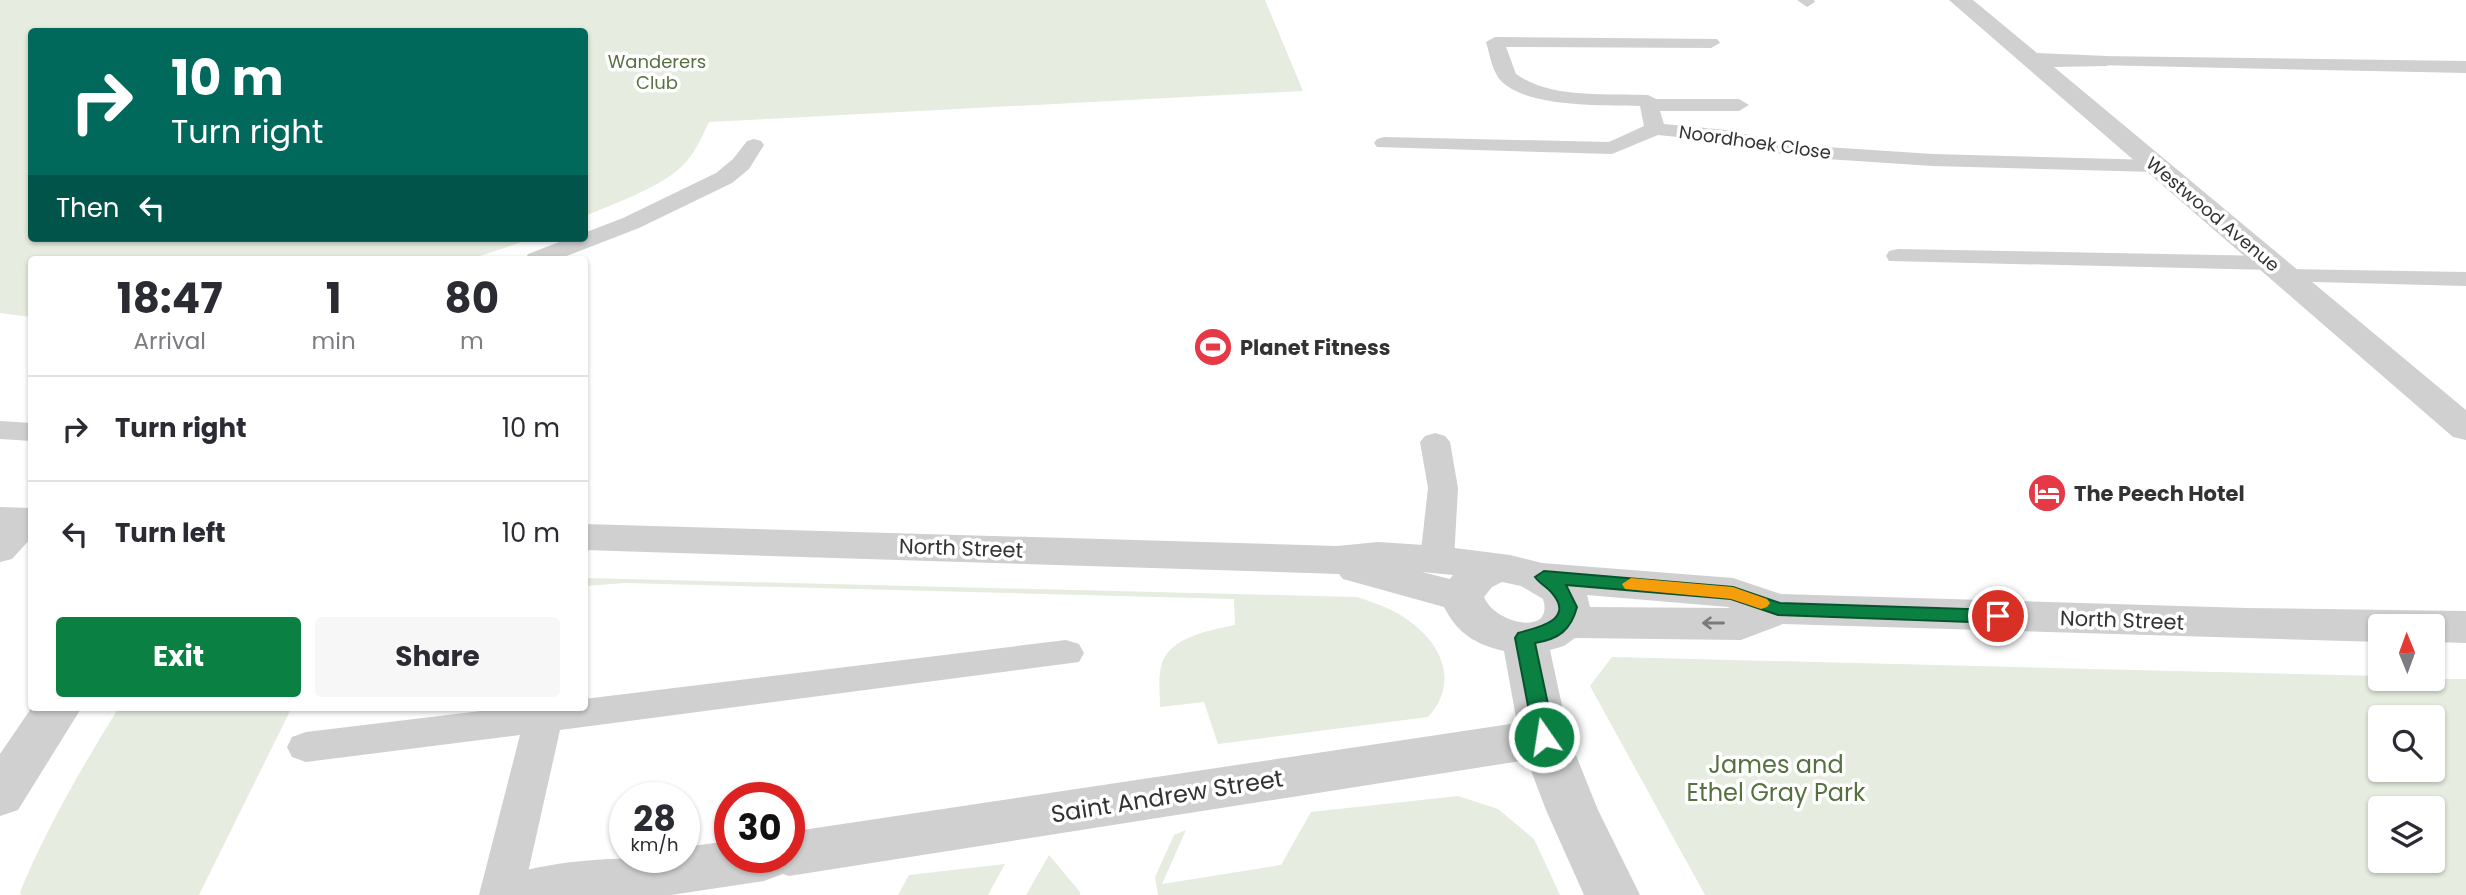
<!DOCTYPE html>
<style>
:root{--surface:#fff;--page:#f7f7f7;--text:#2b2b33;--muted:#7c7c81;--line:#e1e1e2;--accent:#0b8043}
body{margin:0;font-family:Poppins,sans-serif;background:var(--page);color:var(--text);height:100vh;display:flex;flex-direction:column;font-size:26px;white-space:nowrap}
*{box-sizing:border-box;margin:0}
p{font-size:23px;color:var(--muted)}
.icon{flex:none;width:38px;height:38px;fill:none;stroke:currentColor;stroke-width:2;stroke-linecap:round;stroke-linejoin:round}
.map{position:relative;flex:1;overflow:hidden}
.drawer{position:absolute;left:28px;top:256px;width:560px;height:455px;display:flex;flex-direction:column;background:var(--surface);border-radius:7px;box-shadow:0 2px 5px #0004}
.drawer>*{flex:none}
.banner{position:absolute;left:28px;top:28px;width:560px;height:214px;border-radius:7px;box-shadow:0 2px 5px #0004;background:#00695c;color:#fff;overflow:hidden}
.needle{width:46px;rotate:359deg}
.fabs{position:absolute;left:2368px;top:614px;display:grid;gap:14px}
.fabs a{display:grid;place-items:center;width:77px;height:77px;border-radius:7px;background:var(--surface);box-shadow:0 2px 5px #0004;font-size:35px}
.speed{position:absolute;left:609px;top:782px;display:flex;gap:14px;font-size:35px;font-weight:700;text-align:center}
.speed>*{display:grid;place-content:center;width:91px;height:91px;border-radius:50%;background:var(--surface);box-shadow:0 2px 5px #0004;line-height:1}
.speed small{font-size:18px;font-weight:400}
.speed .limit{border:10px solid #d22;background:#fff;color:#111}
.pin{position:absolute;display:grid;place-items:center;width:60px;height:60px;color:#fff;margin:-30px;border:4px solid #fff;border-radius:50%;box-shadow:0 2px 7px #0007}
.me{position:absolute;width:77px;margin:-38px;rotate:347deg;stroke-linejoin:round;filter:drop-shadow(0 0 5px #0008)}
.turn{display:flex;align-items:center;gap:24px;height:147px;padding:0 28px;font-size:32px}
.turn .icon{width:91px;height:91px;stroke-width:2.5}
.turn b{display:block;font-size:49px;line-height:60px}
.then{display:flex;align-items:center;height:66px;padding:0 28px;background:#0003;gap:14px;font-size:26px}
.eta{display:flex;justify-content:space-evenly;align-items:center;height:119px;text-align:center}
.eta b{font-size:42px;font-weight:700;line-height:49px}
.primary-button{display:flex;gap:14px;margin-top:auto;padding:14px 28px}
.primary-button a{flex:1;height:80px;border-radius:7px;background:var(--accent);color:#fff;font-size:28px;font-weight:700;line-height:80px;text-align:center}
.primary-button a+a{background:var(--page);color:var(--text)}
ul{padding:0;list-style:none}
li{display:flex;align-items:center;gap:21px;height:105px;padding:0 28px;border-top:2px solid var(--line)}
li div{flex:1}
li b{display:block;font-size:26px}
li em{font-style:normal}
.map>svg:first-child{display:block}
.green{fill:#e6ecdf;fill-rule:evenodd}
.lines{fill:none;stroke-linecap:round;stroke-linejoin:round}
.lane{fill:#d0d0d0;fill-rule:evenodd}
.street{fill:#d0d0d0;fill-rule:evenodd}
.oneway{stroke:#7a7a7a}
.route{fill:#0b8043;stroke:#07532c;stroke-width:2}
.slow{fill:#f59e0b}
.labels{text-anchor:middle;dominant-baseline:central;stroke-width:7;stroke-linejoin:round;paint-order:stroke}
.far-park-label{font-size:18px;fill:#56703f;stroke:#fff}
.far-street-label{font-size:18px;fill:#333;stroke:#fff}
.poi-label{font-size:21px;font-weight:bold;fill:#333;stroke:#fff;text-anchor:start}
.street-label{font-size:21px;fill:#333;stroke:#fff}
.near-park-label{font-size:24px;fill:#56703f;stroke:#fff}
.near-street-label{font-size:24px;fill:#333;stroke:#fff}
</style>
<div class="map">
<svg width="2466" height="895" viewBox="0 0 2466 895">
<rect width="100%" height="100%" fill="#fff"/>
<path class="green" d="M 0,0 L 1265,0 L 1303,91 L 709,122 C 702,136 697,149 687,161 C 666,186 615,203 585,216 L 584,32 L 32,32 L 32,238 L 534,238 L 471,259 L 32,259 L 31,317 L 0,313 Z
M 585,578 L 1357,597 C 1368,601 1379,604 1389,609 C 1432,629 1466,675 1428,717 L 1218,744 L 1204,702 L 1160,707 C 1160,694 1158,680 1161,667 C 1167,637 1211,630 1235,625 L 1234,599 L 625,583 L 585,586 Z
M 1612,657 L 2380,676 L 2380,679 L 2466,679 L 2466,895 L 1705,895 L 1590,686 ZM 2380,718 L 2432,718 L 2432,770 L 2380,770 ZM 2432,808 L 2432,861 L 2380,861 L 2380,808 Z
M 119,707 L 292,707 L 199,895 L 21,895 L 20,892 C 47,827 82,767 119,707 Z
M 1458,796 L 1498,809 L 1534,839 L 1560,895 L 1158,895 L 1155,877 L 1174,835 L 1186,830 L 1162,884 L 1281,865 L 1311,812 Z
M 1049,855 L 1080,892 L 1080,895 L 1026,895 Z
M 1005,864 L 988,895 L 898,895 L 909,875 Z"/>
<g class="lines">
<path class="lane" d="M 1797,0 L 1814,0 L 1815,2 L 1807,7 Z
M 1495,37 L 1717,39 L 1720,43 L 1711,48 L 1506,47 L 1516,74 C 1552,99 1605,93 1648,95 L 1656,99 L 1739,99 L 1749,105 L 1739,111 L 1660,111 L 1664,124 L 1726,130 L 1796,145 L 1933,154 L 2155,160 L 2163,161 L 2166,166 L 2163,171 L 2155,172 L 1933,166 L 1796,157 L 1726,142 L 1658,135 L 1612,154 L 1377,147 L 1374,143 L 1377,139 L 1384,137 L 1609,142 L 1644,126 L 1640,106 C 1603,105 1530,108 1502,82 C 1492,72 1490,55 1486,42 Z
M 2099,56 L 2466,61 L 2466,73 L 2093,65 L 2090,61 L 2093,57 Z
M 754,139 L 761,141 L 764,145 L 749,169 L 732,183 L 639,228 L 559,259 L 525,259 L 528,254 L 570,238 L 584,238 L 584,233 L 623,218 L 716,173 L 733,159 L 747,141 Z
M 1898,249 L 2271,256 L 2280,258 L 2283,263 L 2280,268 L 2271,270 L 1889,261 L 1886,256 L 1889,251 Z
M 2286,269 L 2466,272 L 2466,286 L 2277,281 L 2274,276 L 2277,271 Z
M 0,421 L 32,423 L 32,441 L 0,439 Z
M 1435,433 L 1445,436 L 1450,442 L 1458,488 L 1454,560 L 1449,568 L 1437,571 L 1425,568 L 1420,560 L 1428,488 L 1420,442 L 1425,436 Z
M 29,511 L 32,512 L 32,537 L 12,559 L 0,562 L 0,532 L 18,514 Z
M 1066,640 L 1079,644 L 1084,653 L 1079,662 L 560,730 L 523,895 L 479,895 L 520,735 L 306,762 L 292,757 L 287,747 L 292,737 L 306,732 L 515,707 L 584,707 L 584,699 Z"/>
<path class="street" d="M 1949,0 L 1973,0 L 2037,53 L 2107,56 L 2111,61 L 2107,66 L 2054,67 L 2466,410 L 2466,440 L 2453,437 Z
M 0,507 L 32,508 L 32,534 L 0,533 Z
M 584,524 L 1337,546 L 1378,542 L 1439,546 L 1510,555 L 1542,563 L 1733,578 L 1781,594 L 2246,608 L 2466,611 L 2466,643 L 2432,642 L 2432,626 L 2380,626 L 2380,642 L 1783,624 L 1741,640 L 1575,638 L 1564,646 L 1550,650 L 1569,738 L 1598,810 L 1640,895 L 1584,895 L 1546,810 L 1527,760 L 789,876 L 783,874 L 764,881 L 671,895 L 492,895 L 500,878 C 560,857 623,858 684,858 L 684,847 L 730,841 L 730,858 L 789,858 L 789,832 L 1517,723 L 1504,651 C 1475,644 1458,634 1444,607 L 1343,579 L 1339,574 L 584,550 ZM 1422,572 L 1453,575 L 1450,579 ZM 1502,582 L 1521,586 L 1543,599 C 1555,637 1495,624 1484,597 L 1492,587 ZM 1587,595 L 1728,607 L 1730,608 L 1590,607 Z
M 32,707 L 82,707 L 18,810 L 0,816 L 0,754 Z"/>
</g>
<defs><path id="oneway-shaft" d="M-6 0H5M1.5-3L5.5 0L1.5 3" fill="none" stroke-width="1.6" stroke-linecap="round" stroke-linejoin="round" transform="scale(1.75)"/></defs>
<use class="oneway" href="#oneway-shaft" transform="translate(1713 623) rotate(-180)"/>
<path class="route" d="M 1544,571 L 1733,587 L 1780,603 L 1998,610 L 2005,612 L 2008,616 L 2005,621 L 1998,623 L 1778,615 L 1731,599 L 1566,585 L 1577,607 C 1571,630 1559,639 1535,643 L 1555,737 L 1552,743 L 1544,745 L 1537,743 L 1534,737 L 1515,638 L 1518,633 C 1535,628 1576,621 1552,593 C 1547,587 1540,584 1535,577 Z"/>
<path class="slow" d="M 1631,578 L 1733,587 L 1767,599 L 1770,603 L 1767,607 L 1761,609 L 1731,599 L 1625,589 L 1622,584 Z"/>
<defs>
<g id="stadium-disc" transform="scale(2.0125)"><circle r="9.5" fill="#e63946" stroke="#fff"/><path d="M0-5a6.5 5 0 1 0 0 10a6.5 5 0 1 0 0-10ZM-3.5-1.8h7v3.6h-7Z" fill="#fff"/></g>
<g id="hotel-disc" transform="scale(2.0125)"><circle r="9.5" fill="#e63946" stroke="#fff"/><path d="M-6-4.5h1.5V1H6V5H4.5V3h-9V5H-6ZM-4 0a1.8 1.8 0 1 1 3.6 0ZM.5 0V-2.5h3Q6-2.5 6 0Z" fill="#fff"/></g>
</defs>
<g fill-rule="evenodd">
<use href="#stadium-disc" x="1213" y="347"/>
<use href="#hotel-disc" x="2047" y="493"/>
</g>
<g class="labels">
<g class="far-park-label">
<text x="657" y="61">Wanderers<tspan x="657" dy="21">Club</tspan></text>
</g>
<g class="far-street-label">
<text transform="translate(1755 142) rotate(8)">Noordhoek Close</text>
<text transform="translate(2213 214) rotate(40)">Westwood Avenue</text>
</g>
<g class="poi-label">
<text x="1240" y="347">Planet Fitness</text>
<text x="2074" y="493">The Peech Hotel</text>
</g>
<g class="street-label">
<text transform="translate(961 548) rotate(2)">North Street</text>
<text transform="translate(2122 620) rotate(2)">North Street</text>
</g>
<g class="near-park-label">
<text x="1776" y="764">James and<tspan x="1776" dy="28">Ethel Gray Park</tspan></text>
</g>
<g class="near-street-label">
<text transform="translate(1167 796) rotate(-9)">Saint Andrew Street</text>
</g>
</g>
</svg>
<div class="fabs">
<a><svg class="needle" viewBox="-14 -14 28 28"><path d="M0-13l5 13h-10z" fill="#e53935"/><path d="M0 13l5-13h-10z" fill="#7c7c81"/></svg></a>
<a><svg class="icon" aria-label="search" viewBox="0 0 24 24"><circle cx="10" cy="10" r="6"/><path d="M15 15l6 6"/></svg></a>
<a><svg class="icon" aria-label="layers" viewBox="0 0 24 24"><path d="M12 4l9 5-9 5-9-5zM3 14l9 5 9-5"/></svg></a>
</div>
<div class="speed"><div>28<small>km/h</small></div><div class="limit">30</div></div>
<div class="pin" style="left:1998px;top:616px;background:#d93025"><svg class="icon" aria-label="arrive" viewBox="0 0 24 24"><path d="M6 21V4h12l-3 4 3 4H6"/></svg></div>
<svg class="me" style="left:1544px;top:737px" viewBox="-20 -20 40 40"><circle r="17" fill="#0b8043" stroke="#fff" stroke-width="3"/><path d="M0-11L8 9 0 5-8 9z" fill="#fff"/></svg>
<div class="banner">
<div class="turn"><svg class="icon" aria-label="right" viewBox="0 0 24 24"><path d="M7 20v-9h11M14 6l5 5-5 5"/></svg><div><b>10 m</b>Turn right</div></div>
<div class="then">Then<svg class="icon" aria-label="left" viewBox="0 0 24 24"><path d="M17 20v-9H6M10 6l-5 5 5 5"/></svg></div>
</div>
<section class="drawer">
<div class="eta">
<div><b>18:47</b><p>Arrival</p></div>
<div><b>1</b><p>min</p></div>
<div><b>80</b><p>m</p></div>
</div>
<ul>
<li><svg class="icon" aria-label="right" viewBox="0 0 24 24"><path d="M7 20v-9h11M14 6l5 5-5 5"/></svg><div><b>Turn right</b></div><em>10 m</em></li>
<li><svg class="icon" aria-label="left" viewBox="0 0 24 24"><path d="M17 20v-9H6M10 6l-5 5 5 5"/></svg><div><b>Turn left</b></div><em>10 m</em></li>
</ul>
<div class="primary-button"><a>Exit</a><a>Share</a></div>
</section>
</div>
